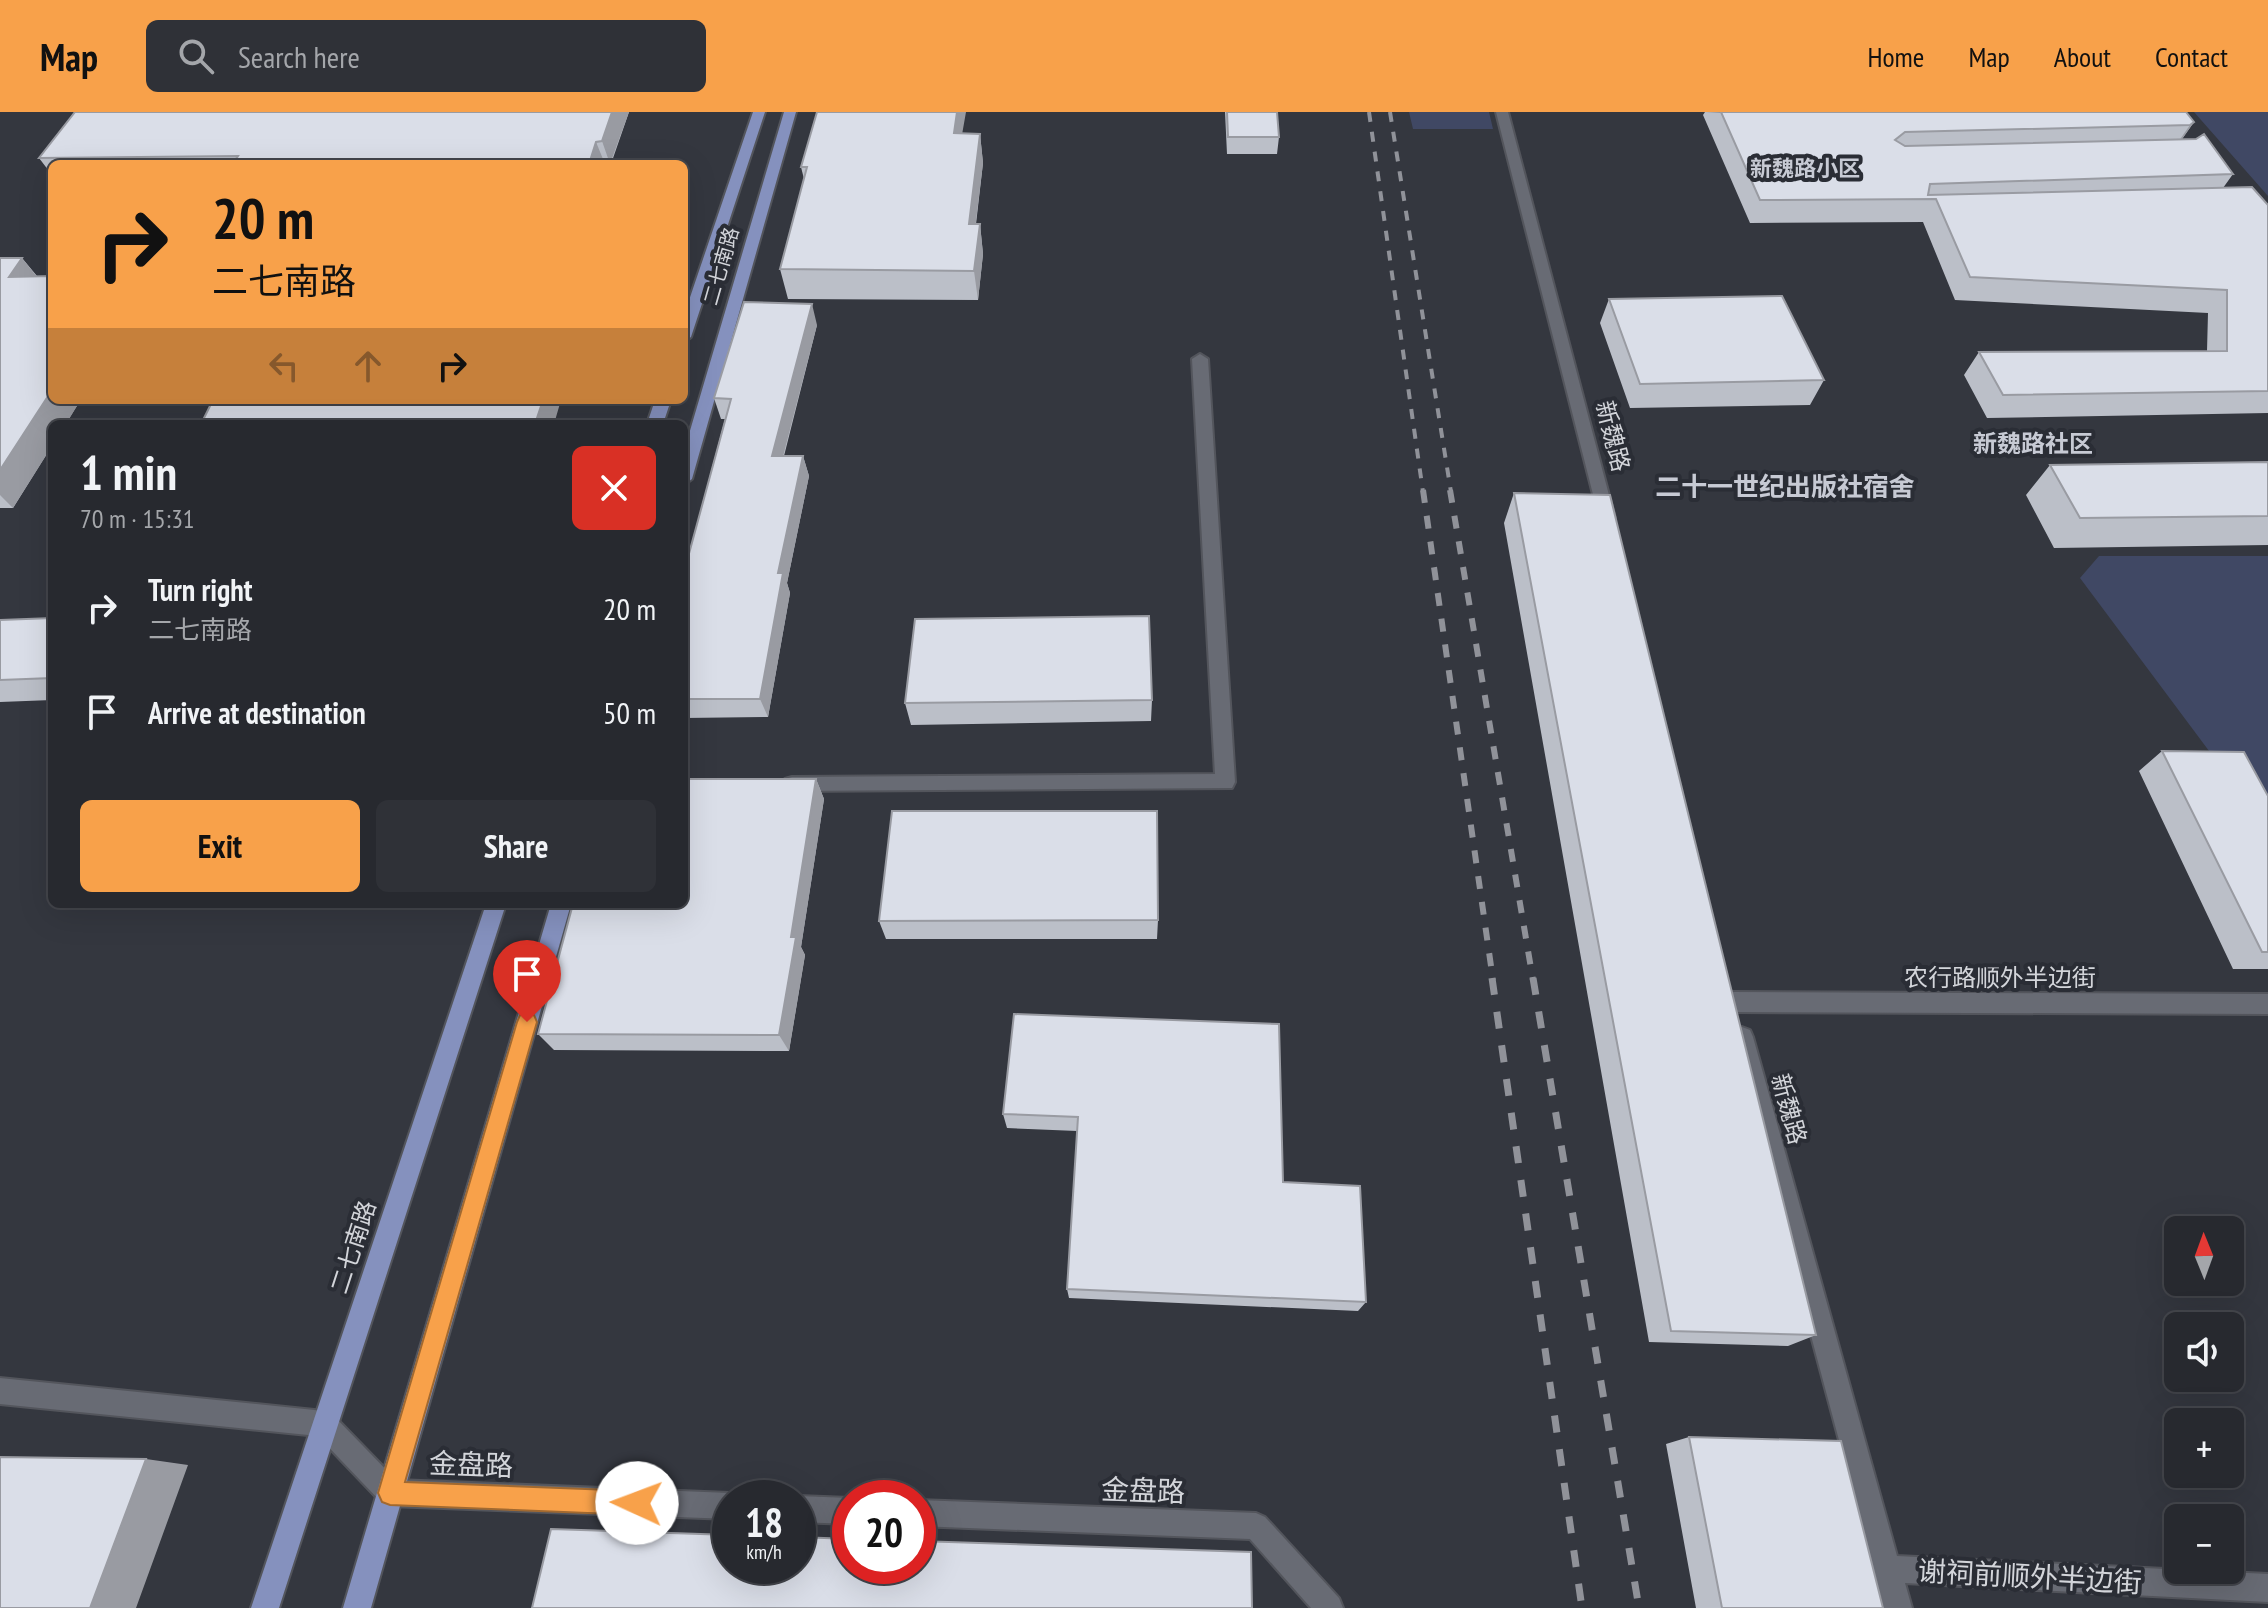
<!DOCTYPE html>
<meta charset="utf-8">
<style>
:root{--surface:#27292f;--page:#2f3137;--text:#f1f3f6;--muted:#a4a6aa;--line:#43454b;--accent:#f8a14a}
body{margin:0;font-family:"PT Sans Narrow","Noto Sans SC",sans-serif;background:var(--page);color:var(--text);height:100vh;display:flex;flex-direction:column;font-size:30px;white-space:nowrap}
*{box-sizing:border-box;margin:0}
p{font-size:26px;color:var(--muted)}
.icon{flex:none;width:44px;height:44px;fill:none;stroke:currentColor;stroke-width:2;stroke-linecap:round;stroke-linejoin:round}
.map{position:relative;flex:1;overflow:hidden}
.details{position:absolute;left:48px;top:308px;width:640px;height:488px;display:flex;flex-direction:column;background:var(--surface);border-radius:12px;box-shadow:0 8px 32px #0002,0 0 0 2px var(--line)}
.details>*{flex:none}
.guide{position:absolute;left:48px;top:48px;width:640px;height:244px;border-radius:12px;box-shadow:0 8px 32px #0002,0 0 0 2px var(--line);background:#f8a14a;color:#111;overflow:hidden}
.needle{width:52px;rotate:359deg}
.controls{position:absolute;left:2164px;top:1104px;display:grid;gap:16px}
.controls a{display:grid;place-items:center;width:80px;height:80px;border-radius:12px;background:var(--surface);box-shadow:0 8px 32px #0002,0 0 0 2px var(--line);font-size:40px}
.speed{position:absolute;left:712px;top:1368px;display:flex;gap:16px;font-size:40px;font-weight:700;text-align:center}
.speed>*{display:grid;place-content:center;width:104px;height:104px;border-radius:50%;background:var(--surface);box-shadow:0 8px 32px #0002,0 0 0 2px var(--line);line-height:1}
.speed small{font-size:20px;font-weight:400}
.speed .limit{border:12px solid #d22;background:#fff;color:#111}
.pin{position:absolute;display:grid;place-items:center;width:68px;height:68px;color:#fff;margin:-82px -34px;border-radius:50% 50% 50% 0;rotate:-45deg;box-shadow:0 0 8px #0007}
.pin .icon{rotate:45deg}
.me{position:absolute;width:88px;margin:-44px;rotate:272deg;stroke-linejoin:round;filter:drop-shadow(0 0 6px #0008)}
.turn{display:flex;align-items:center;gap:28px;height:168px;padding:0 32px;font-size:36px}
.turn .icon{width:104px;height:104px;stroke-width:2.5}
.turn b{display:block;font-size:56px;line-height:68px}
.lanes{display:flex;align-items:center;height:76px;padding:0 32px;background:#0003;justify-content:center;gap:40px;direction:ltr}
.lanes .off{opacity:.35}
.round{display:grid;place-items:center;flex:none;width:84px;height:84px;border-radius:12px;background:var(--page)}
.head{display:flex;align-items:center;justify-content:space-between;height:136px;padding:0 32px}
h1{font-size:48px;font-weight:800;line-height:60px}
.action{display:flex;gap:16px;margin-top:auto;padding:16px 32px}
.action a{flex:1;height:92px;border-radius:12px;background:var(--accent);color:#111;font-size:32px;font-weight:800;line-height:92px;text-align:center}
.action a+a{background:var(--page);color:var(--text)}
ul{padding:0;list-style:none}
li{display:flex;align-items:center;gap:24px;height:104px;padding:0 32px}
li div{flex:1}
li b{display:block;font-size:30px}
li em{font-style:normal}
header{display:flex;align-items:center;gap:48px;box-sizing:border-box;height:112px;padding:0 40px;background:var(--accent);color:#111}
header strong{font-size:38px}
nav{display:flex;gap:44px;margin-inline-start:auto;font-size:28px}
.search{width:560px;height:72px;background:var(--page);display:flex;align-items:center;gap:20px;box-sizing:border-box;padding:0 28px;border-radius:12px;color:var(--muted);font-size:30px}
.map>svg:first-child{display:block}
.green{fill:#404864}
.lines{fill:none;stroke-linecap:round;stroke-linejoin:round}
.minor-casing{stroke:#53555c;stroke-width:4}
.major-casing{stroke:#53555c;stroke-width:4}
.minor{fill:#686b74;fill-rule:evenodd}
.major{fill:#8591be;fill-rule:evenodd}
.rail-far2{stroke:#909299;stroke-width:4;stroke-dasharray:10 10;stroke-linecap:butt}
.rail-far1{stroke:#909299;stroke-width:6;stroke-dasharray:13 13;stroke-linecap:butt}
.rail{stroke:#909299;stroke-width:7;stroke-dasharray:17 17;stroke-linecap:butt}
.wall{fill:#bbbfc8}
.shaded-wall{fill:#999ba2}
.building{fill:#dadee8;stroke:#999ba2;stroke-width:2}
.route{fill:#f8a14a;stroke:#a16930;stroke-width:2}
.labels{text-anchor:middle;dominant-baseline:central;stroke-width:8;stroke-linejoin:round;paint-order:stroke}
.far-street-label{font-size:20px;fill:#d3d5da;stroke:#2a2d35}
.far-neighbourhood-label{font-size:22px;font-weight:bold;fill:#c7cad4;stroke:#2a2d35}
.street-label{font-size:24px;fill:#d3d5da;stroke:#2a2d35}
.far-quarter-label{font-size:24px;font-weight:bold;fill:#c7cad4;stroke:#2a2d35}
.neighbourhood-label{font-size:26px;font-weight:bold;fill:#c7cad4;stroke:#2a2d35}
.near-street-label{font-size:28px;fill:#d3d5da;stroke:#2a2d35}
</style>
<header>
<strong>Map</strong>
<div class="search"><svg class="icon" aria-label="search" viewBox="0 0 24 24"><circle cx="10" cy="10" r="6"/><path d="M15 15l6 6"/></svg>Search here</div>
<nav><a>Home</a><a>Map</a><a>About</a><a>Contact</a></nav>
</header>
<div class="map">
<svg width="2268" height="1496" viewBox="0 0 2268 1496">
<rect width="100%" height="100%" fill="#34373f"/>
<path class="green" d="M 1409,0 L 1489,0 L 1493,17 L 1413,17 Z
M 2194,0 L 2268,0 L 2268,84 Z
M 2099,444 L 2268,444 L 2268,718 L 2080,466 Z"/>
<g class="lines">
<g class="minor-casing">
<path id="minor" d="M 1496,0 L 1508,0 L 1615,406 L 1607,412 L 1599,406 Z
M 1200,242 L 1208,247 L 1235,670 L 1232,676 L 785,679 L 782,673 L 785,667 L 792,665 L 1215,662 L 1192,247 Z
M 1732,880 L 2268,882 L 2268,902 L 1732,900 L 1724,897 L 1721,890 L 1724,883 Z
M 1742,915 L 1750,918 L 1753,925 L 1897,1444 L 2268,1462 L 2268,1490 L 1905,1471 L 1912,1496 L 1884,1496 L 1731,925 L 1734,918 Z
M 0,1266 L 324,1299 L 333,1303 L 396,1368 L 730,1381 L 740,1386 L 730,1386 L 730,1407 L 390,1394 L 381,1390 L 318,1324 L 0,1292 Z
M 798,1384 L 850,1386 L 850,1412 L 798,1410 L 798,1386 L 793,1386 Z
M 918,1388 L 1256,1401 L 1265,1405 L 1339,1486 L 1343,1496 L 1311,1496 L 1250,1427 L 918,1414 Z"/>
</g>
<g class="major-casing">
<path id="major" d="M 753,0 L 765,0 L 691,225 L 684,230 L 684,203 Z
M 784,0 L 796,0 L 692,367 L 684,373 L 684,339 Z
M 655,288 L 671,288 L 663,312 L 647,312 Z
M 486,792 L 506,792 L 279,1496 L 251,1496 Z
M 551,792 L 571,792 L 371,1496 L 343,1496 Z"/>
</g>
<use href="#minor" class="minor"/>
<use href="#major" class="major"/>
<path class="rail-far2" d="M 1369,0 L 1423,380
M 1390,0 L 1451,380"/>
<path class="rail-far1" d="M 1423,378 L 1493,868
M 1450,378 L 1533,868"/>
<path class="rail" d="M 1492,866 L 1582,1496
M 1533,866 L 1639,1496"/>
</g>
<path class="wall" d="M 629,0 L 611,52 L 52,52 L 52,63 L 39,46 Z
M 1225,0 L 1277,0 L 1279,25 L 1277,42 L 1227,42 Z
M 1705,0 L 2194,10 L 2182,27 L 2233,62 L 2223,76 L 2268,93 L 2268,301 L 1987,306 L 1964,263 L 1979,240 L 2207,239 L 2208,201 L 1955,188 L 1923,110 L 1750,111 L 1703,3 Z
M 962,21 L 980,22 L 983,51 L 976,112 L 980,112 L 983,142 L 978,188 L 788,187 L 780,157 L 804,67 L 801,55 Z
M 0,146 L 22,146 L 37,164 L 52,288 L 132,288 L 80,289 L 13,396 L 0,396 Z
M 1609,187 L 1824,268 L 1810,293 L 1630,296 L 1600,211 Z
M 817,213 L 784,344 L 803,344 L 809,364 L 787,471 L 790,481 L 768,605 L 684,606 L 684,460 L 725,307 L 721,307 L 714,286 Z
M 2268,350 L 2268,433 L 2054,436 L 2026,383 L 2050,353 Z
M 1514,381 L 1816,1223 L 1788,1234 L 1649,1230 L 1504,411 Z
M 52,506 L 52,588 L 0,590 L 0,508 Z
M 1152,588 L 1151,609 L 911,613 L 905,591 Z
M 2162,639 L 2268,684 L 2268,857 L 2233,857 L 2139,659 Z
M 816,667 L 824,687 L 801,835 L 805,843 L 789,939 L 554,938 L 538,922 Z
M 1158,808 L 1157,827 L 886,827 L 879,809 Z
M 1014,902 L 1283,1070 L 1366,1190 L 1358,1199 L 1069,1186 L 1067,1177 L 1077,1019 L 1007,1016 L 1003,1002 Z
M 1689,1325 L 1883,1496 L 1696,1496 L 1666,1332 Z"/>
<path class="shaded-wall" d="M 612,0 L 629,0 L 610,52 L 602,29 Z
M 957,0 L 966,0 L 957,51 L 954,21 Z
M 2194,10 L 2178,33 L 2174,36 L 2190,13 Z
M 980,22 L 983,51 L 972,142 L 969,112 Z
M 596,30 L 605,52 L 589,52 Z
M 980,112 L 983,142 L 978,188 L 974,159 Z
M 22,146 L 41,170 L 9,165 Z
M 812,192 L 817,213 L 778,364 L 772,344 Z
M 52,278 L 52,288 L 79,288 L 80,289 L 66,312 L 52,312 L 52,334 L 13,396 L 0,383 L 0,358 Z
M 543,288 L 561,288 L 554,312 L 535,312 Z
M 803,344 L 809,364 L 787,471 L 790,481 L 768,605 L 760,587 L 778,461 Z
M 816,667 L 824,687 L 801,835 L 805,843 L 789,939 L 779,923 L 791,825 Z
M 146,1347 L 188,1353 L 136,1496 L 90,1496 Z"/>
<path class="building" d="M 75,0 L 612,0 L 602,29 L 596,30 L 589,52 L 259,52 L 260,50 L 234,50 L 238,44 L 39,46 Z
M 817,0 L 957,0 L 954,21 L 980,22 L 969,112 L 980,112 L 974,159 L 780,157 L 807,55 L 801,55 Z
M 1227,0 L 1277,0 L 1279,25 L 1228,25 Z
M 1721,0 L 2186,0 L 2194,10 L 2190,13 L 1905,20 L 1895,28 L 1905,34 L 2196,27 L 2204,22 L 2233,62 L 1930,72 L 1928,83 L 2252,75 L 2268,93 L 2268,279 L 2003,283 L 1979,240 L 2227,239 L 2227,178 L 1970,165 L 1936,87 L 1760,88 Z
M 0,146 L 22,146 L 9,165 L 52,164 L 52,278 L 0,358 Z
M 1782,184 L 1824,268 L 1640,272 L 1609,187 Z
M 744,190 L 812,192 L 772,344 L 803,344 L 778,461 L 783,461 L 760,587 L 684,587 L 684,460 L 731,287 L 714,286 Z
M 213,288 L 543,288 L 535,312 L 201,312 Z
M 2268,350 L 2268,404 L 2080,406 L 2050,353 Z
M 1514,381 L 1610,383 L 1816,1223 L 1671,1219 Z
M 1149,504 L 1152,588 L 905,591 L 915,507 Z
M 52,506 L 52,566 L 0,568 L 0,508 Z
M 2162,639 L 2244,640 L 2268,684 L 2268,840 L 2262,840 Z
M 684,667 L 816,667 L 791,825 L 796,825 L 779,923 L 538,922 L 573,792 L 684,792 Z
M 892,699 L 1157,699 L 1158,808 L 879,809 Z
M 1014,902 L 1279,912 L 1283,1070 L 1360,1074 L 1366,1190 L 1067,1177 L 1078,1005 L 1003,1002 Z
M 1689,1325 L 1841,1329 L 1883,1496 L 1722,1496 Z
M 0,1345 L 146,1347 L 90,1496 L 0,1496 Z
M 551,1417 L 730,1423 L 730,1454 L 798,1454 L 798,1425 L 850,1427 L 850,1454 L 918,1454 L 918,1429 L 1251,1440 L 1252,1496 L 532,1496 Z"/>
<path class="route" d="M 527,901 L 534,903 L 537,910 L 405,1370 L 637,1379 L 646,1382 L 649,1391 L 646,1399 L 637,1403 L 390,1393 L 382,1390 L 378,1381 L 517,910 L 520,903 Z"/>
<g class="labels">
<g class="far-street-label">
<text transform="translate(721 154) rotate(-74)">二七南路</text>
</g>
<g class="far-neighbourhood-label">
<text x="1805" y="56">新魏路小区</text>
</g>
<g class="street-label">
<text transform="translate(1613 324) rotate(76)">新魏路</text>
<text x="2000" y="865">农行路顺外半边街</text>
<text transform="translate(1789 997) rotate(75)">新魏路</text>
<text transform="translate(353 1135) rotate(-72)">二七南路</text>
</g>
<g class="far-quarter-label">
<text x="2033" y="331">新魏路社区</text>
</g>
<g class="neighbourhood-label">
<text x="1785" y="374">二十一世纪出版社宿舍</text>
</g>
<g class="near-street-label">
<text transform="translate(471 1352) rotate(2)">金盘路</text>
<text transform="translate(1143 1378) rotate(2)">金盘路</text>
<text transform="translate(2030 1464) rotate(3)">谢祠前顺外半边街</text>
</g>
</g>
</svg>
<div class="controls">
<a><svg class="needle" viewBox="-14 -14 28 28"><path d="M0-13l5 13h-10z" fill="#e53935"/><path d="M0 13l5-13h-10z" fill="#a4a6aa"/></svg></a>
<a><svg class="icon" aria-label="sound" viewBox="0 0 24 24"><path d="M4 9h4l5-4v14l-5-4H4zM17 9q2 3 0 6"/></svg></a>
<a>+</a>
<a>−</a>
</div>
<div class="speed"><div>18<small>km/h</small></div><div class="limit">20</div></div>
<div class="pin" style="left:527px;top:910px;background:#d93025"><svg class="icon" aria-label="arrive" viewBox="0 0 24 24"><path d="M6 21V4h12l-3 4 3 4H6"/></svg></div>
<svg class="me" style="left:637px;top:1391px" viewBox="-20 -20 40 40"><circle r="19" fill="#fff"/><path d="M0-13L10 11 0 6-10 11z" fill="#f8a14a"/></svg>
<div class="guide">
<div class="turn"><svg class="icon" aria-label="right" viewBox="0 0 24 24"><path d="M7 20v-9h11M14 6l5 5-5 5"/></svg><div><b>20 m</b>二七南路</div></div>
<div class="lanes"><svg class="icon off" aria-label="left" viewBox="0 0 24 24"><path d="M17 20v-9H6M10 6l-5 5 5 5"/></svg><svg class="icon off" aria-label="ahead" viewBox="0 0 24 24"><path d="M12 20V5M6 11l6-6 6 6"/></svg><svg class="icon" aria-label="right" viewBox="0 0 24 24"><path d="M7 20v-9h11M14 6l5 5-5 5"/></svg></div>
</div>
<section class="details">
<div class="head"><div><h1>1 min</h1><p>70 m · 15:31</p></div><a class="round" style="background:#d93025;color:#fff"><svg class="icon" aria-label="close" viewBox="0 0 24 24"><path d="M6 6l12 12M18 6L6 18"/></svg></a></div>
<ul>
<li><svg class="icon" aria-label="right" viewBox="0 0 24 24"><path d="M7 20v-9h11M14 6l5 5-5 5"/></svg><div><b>Turn right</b><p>二七南路</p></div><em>20 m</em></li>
<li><svg class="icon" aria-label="arrive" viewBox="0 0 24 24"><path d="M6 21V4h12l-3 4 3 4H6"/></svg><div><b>Arrive at destination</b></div><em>50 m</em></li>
</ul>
<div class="action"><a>Exit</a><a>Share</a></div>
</section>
</div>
